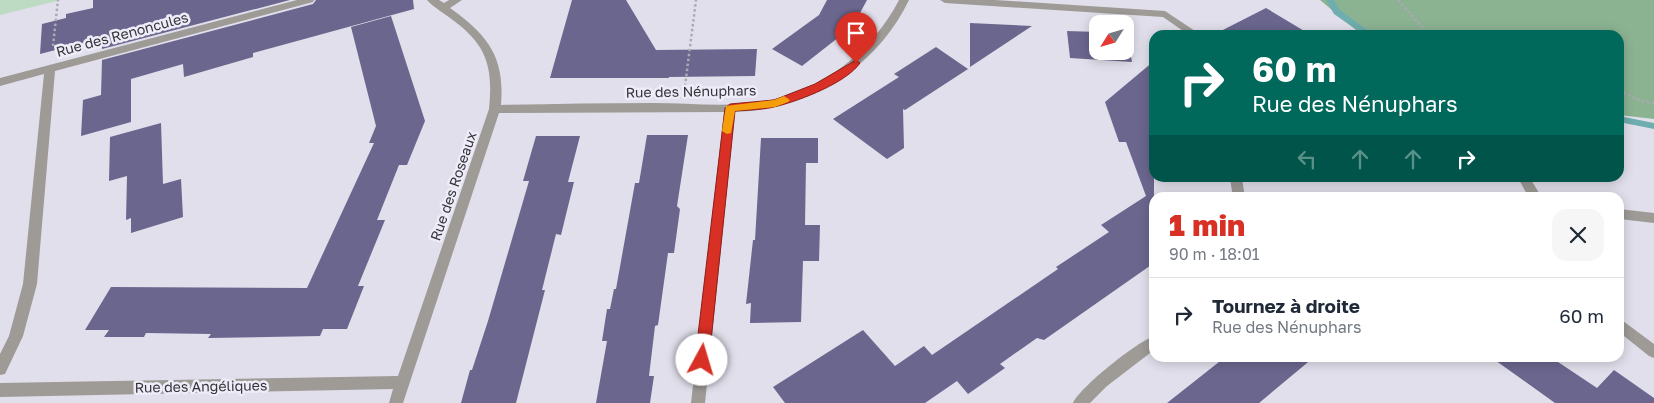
<!DOCTYPE html>
<html lang="fr">
<meta charset="utf-8">
<style>
:root{--surface:#fff;--page:#f6f6f7;--text:#1f2937;--muted:#747a83;--line:#e0e1e3;--accent:#d93025}
body{margin:0;font-family:"Golos Text",sans-serif;background:var(--page);color:var(--text);height:100vh;display:flex;flex-direction:column;font-size:19px;white-space:nowrap}
*{box-sizing:border-box;margin:0}
p{font-size:16px;color:var(--muted)}
.icon{flex:none;width:28px;height:28px;fill:none;stroke:currentColor;stroke-width:2;stroke-linecap:round;stroke-linejoin:round}
.map{position:relative;flex:1;overflow:hidden}
.panel{position:absolute;left:1149px;top:192px;width:475px;height:170px;display:flex;flex-direction:column;background:var(--surface);border-radius:15px;box-shadow:0 2px 12px #0003}
.panel>*{flex:none}
.top-card{position:absolute;left:1149px;top:30px;width:475px;height:152px;border-radius:15px;box-shadow:0 2px 12px #0003;background:#00695c;color:#fff;overflow:hidden}
.needle{width:32px;rotate:233deg}
.buttons{position:absolute;left:1089px;top:15px;display:grid;gap:10px}
.buttons a{display:grid;place-items:center;width:45px;height:45px;border-radius:10px;background:var(--surface);box-shadow:0 2px 12px #0003;font-size:25px}
.pin{position:absolute;display:grid;place-items:center;width:42px;height:42px;color:#fff;margin:-51px -21px;border-radius:50% 50% 50% 0;rotate:-45deg;box-shadow:0 0 5px #0007}
.pin .icon{rotate:45deg}
.me{position:absolute;width:55px;margin:-28px;rotate:6deg;stroke-linejoin:round;filter:drop-shadow(0 0 4px #0008)}
.turn{display:flex;align-items:center;gap:18px;height:105px;padding:0 20px;font-size:22px}
.turn .icon{width:65px;height:65px;stroke-width:2.5}
.turn b{display:block;font-size:35px;line-height:42px}
.lanes{display:flex;align-items:center;height:48px;padding:0 20px;background:#0003;justify-content:center;gap:25px;direction:ltr}
.lanes .off{opacity:.35}
.round{display:grid;place-items:center;flex:none;width:52px;height:52px;border-radius:15px;background:var(--page)}
.headline{display:flex;align-items:center;justify-content:space-between;height:85px;padding:0 20px}
h1{font-size:30px;font-weight:800;line-height:38px;color:var(--accent)}
ul{padding:0;list-style:none}
li{display:flex;align-items:center;gap:15px;height:75px;padding:0 20px;border-top:1px solid var(--line)}
li div{flex:1}
li b{display:block;font-size:19px}
li em{font-style:normal}
.map>svg:first-child{display:block}
.green{fill:#bddac2}
.forest{fill:#8bb392}
.lines{fill:none;stroke-linecap:round;stroke-linejoin:round}
.stream{fill:#70adae;fill-rule:evenodd}
.building{fill:#6b668e}
.path{stroke:#abaab3;stroke-width:2.5;stroke-dasharray:2.5 2.5;stroke-linecap:butt}
.minor{fill:#9e9a96;fill-rule:evenodd}
.route{fill:#d93025;stroke:#8d1f18}
.slow{fill:#f59e0b}
.labels{text-anchor:middle;dominant-baseline:central;stroke-width:5;stroke-linejoin:round;paint-order:stroke}
.street-label{font-size:14px;fill:#353439;stroke:#edecf8}
</style>
<div class="map">
<svg width="1654" height="403" viewBox="0 0 1654 403">
<rect width="100%" height="100%" fill="#e0dfeb"/>
<path class="green" d="M 0,0 L 61,0 L 0,15 Z"/>
<path class="forest" d="M 1320,0 L 1654,0 L 1654,119 L 1619,115 L 1619,35 L 1362,35 Z"/>
<g class="lines">
<path class="stream" d="M 1326,0 L 1334,0 L 1340,10 L 1374,35 L 1364,35 L 1334,14 Z
M 1619,116 L 1654,123 L 1654,129 L 1619,122 Z"/>
</g>
<path class="building" d="M 93,0 L 290,0 L 102,49 L 102,38 L 40,54 L 42,24 L 66,18 L 66,14 L 93,8 Z
M 316,0 L 413,0 L 414,9 L 253,53 L 253,57 L 184,77 L 183,64 L 131,79 L 131,122 L 81,136 L 83,100 L 101,95 L 102,60 L 313,4 Z
M 572,0 L 626,0 L 656,50 L 757,49 L 755,76 L 669,77 L 669,78 L 550,78 Z
M 827,0 L 867,0 L 853,26 L 802,66 L 772,49 L 819,15 Z
M 1266,8 L 1311,35 L 1213,35 Z
M 391,16 L 425,121 L 407,165 L 399,165 L 377,220 L 385,220 L 358,286 L 364,286 L 347,329 L 323,329 L 320,336 L 208,338 L 211,334 L 146,333 L 144,337 L 104,337 L 109,330 L 85,330 L 111,287 L 307,288 L 374,143 L 369,143 L 376,126 L 351,27 Z
M 970,23 L 1032,26 L 970,67 Z
M 1067,31 L 1098,32 L 1098,51 L 1125,51 L 1125,34 L 1127,34 L 1132,62 L 1070,58 Z
M 936,47 L 968,69 L 905,110 L 903,109 L 904,148 L 887,159 L 833,119 L 899,77 L 894,74 Z
M 1154,61 L 1154,263 L 1044,340 L 1037,338 L 1000,364 L 1005,368 L 968,394 L 957,381 L 925,403 L 785,403 L 773,387 L 863,330 L 895,366 L 924,346 L 932,355 L 1058,269 L 1056,267 L 1109,232 L 1101,225 L 1146,196 L 1126,142 L 1119,142 L 1105,102 Z
M 161,123 L 163,184 L 181,179 L 183,217 L 131,233 L 131,218 L 126,220 L 127,176 L 109,181 L 110,137 Z
M 647,135 L 688,135 L 677,206 L 680,209 L 674,253 L 668,253 L 658,325 L 655,326 L 649,376 L 654,376 L 650,403 L 596,403 L 607,341 L 602,341 L 607,309 L 610,309 L 614,289 L 616,289 L 635,183 L 639,183 Z
M 536,136 L 580,136 L 568,182 L 574,182 L 561,235 L 556,234 L 542,290 L 545,290 L 516,403 L 461,403 L 470,370 L 472,370 L 488,321 L 529,181 L 523,181 Z
M 761,138 L 818,138 L 818,163 L 806,163 L 805,225 L 820,225 L 819,261 L 803,261 L 801,322 L 750,323 L 751,303 L 746,304 L 753,240 L 755,240 Z
M 1224,358 L 1313,358 L 1259,403 L 1167,403 Z
M 1492,358 L 1552,358 L 1597,388 L 1614,370 L 1654,398 L 1654,403 L 1555,403 Z"/>
<g class="lines">
<path class="path" d="M 1398,0 L 1429,35
M 53,46 L 58,0
M 685,86 L 696,0
M 1619,91 L 1642,101 L 1654,103"/>
<path class="minor" d="M 297,0 L 314,0 L 313,2 L 55,71 L 37,284 L 23,336 L 5,374 L 0,375 L 0,354 L 9,336 L 23,284 L 44,74 L 0,86 L 0,78 Z
M 427,0 L 439,0 L 444,3 L 449,0 L 462,0 L 450,8 C 488,35 505,57 501,105 C 552,104 603,103 653,103 C 690,103 728,108 764,101 C 821,92 873,51 899,0 L 909,0 C 876,68 811,108 735,112 L 705,403 L 691,403 L 724,112 L 499,113 L 403,403 L 389,403 L 393,389 L 0,397 L 0,383 L 398,376 L 489,109 C 493,69 488,46 454,21 C 446,14 434,8 427,0 Z
M 940,0 L 995,0 L 1165,11 L 1201,35 L 1189,35 L 1163,17 L 945,3 Z
M 1230,178 L 1242,178 L 1245,198 L 1233,198 Z
M 1518,178 L 1530,178 L 1542,198 L 1529,198 Z
M 1619,209 L 1654,213 L 1654,223 L 1619,219 Z
M 1619,318 L 1654,344 L 1654,358 L 1649,356 L 1619,332 Z
M 1154,336 L 1154,350 L 1107,386 L 1090,403 L 1073,403 C 1080,387 1137,342 1154,336 Z"/>
</g>
<path class="route" d="M 856,60 L 860,63 C 846,83 801,100 778,106 C 764,110 749,110 735,111 L 709,360 L 707,365 L 702,366 L 697,365 L 695,360 L 725,108 L 730,104 L 774,100 L 815,84 Z"/>
<path class="slow" d="M 784,96 L 790,100 L 788,102 L 775,107 L 735,111 L 731,133 L 727,134 L 722,131 L 726,106 L 774,100 Z"/>
<g class="labels">
<g class="street-label">
<text transform="translate(122 34) rotate(-15)">Rue des Renoncules</text>
<text transform="translate(691 91) rotate(-1)">Rue des Nénuphars</text>
<text transform="translate(453 186) rotate(-71)">Rue des Roseaux</text>
<text transform="translate(201 386) rotate(-1)">Rue des Angéliques</text>
</g>
</g>
</svg>
<div class="buttons">
<a><svg class="needle" viewBox="-14 -14 28 28"><path d="M0-13l5 13h-10z" fill="#e53935"/><path d="M0 13l5-13h-10z" fill="#747a83"/></svg></a>
</div>
<div class="pin" style="left:856px;top:63px;background:#d93025"><svg class="icon" aria-label="arrive" viewBox="0 0 24 24"><path d="M6 21V4h12l-3 4 3 4H6"/></svg></div>
<svg class="me" style="left:702px;top:360px" viewBox="-20 -20 40 40"><circle r="19" fill="#fff"/><path d="M0-13L10 11 0 6-10 11z" fill="#d93025"/></svg>
<div class="top-card">
<div class="turn"><svg class="icon" aria-label="right" viewBox="0 0 24 24"><path d="M7 20v-9h11M14 6l5 5-5 5"/></svg><div><b>60 m</b>Rue des Nénuphars</div></div>
<div class="lanes"><svg class="icon off" aria-label="left" viewBox="0 0 24 24"><path d="M17 20v-9H6M10 6l-5 5 5 5"/></svg><svg class="icon off" aria-label="ahead" viewBox="0 0 24 24"><path d="M12 20V5M6 11l6-6 6 6"/></svg><svg class="icon off" aria-label="ahead" viewBox="0 0 24 24"><path d="M12 20V5M6 11l6-6 6 6"/></svg><svg class="icon" aria-label="right" viewBox="0 0 24 24"><path d="M7 20v-9h11M14 6l5 5-5 5"/></svg></div>
</div>
<section class="panel">
<div class="headline"><div><h1>1 min</h1><p>90 m · 18:01</p></div><a class="round"><svg class="icon" aria-label="close" viewBox="0 0 24 24"><path d="M6 6l12 12M18 6L6 18"/></svg></a></div>
<ul>
<li><svg class="icon" aria-label="right" viewBox="0 0 24 24"><path d="M7 20v-9h11M14 6l5 5-5 5"/></svg><div><b>Tournez à droite</b><p>Rue des Nénuphars</p></div><em>60 m</em></li>
</ul>
</section>
</div>
